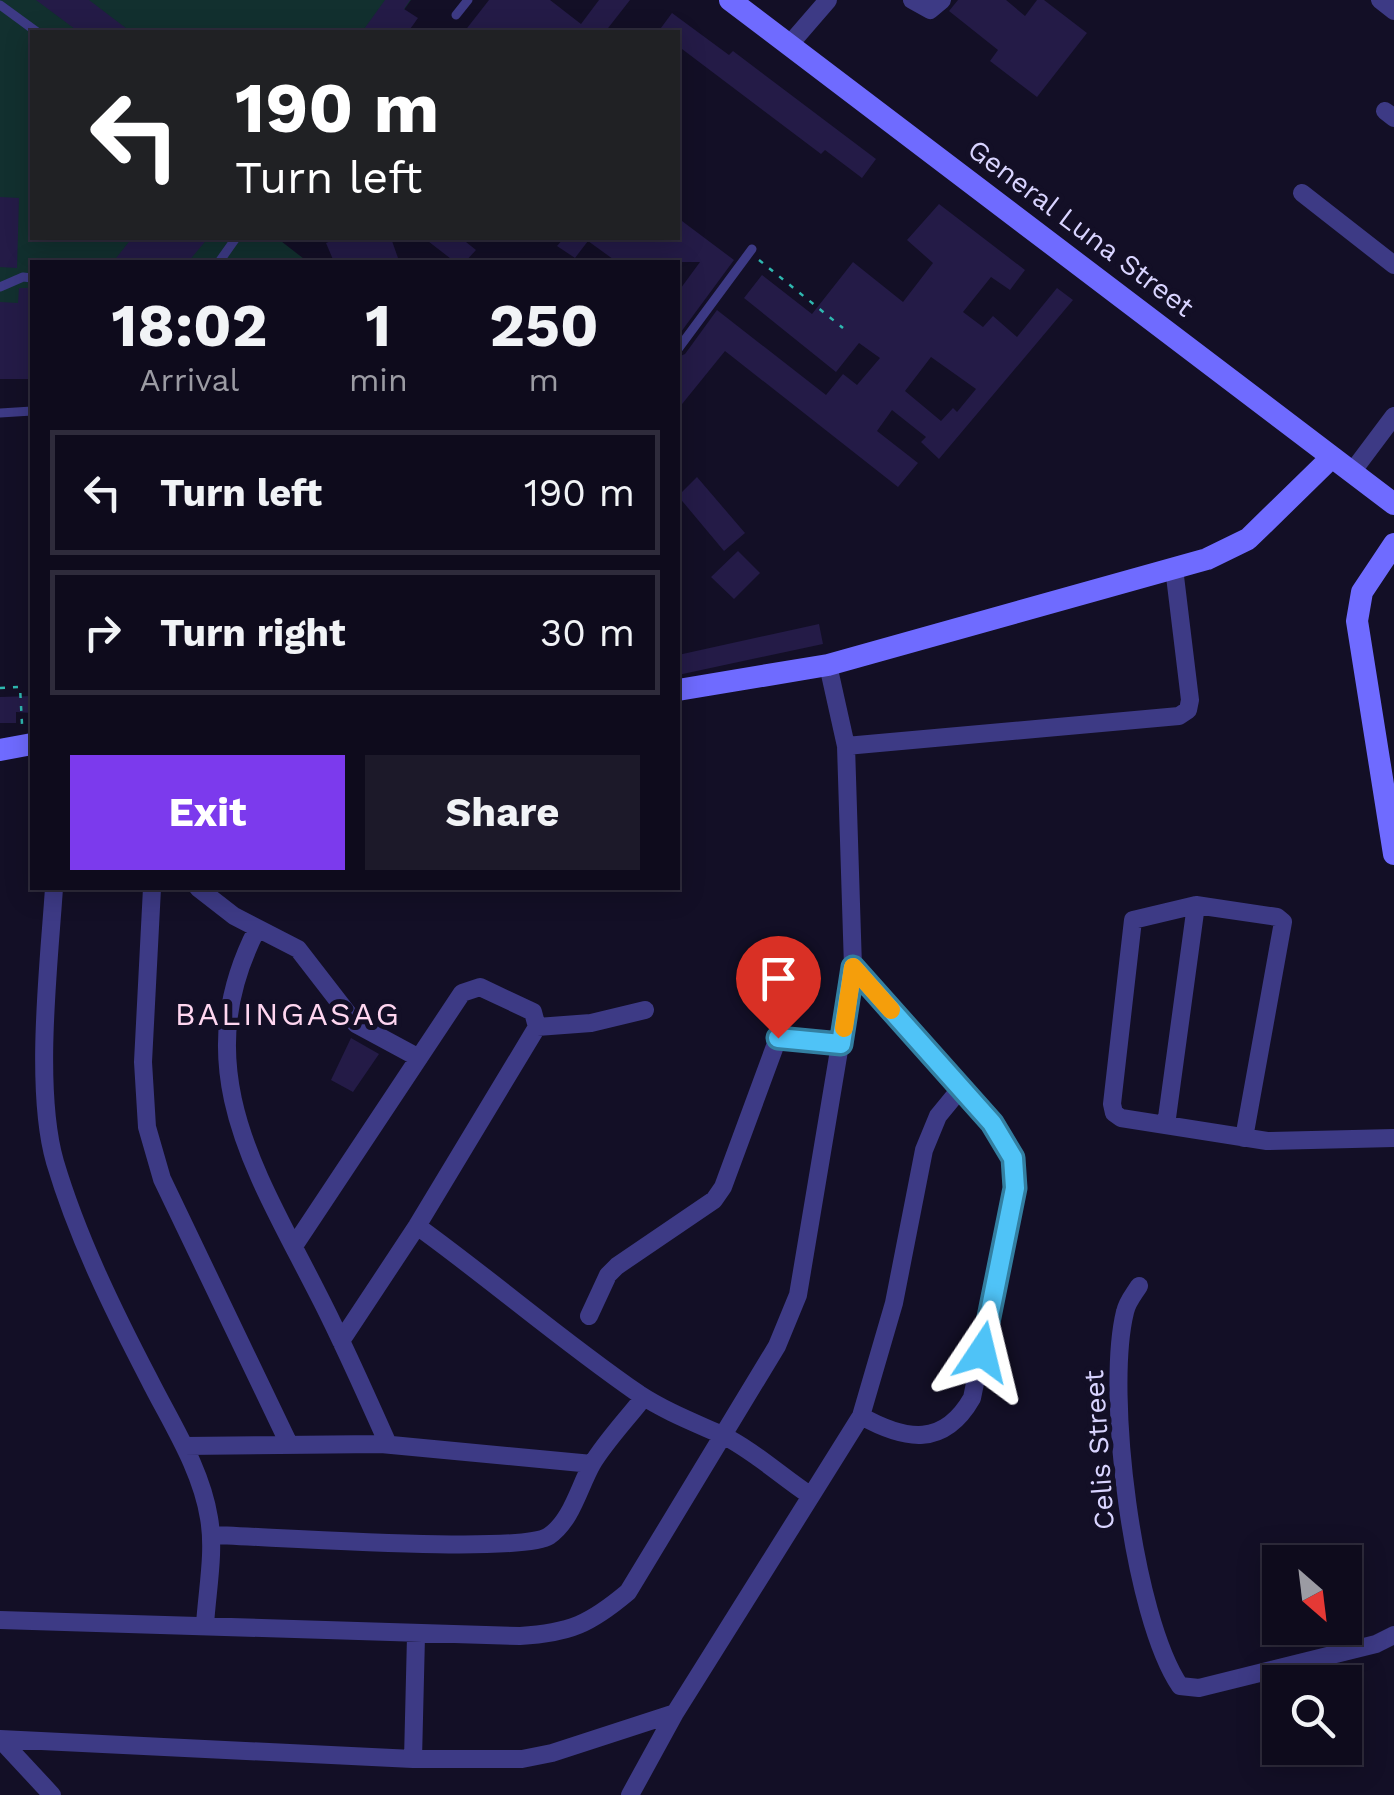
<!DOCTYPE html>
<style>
:root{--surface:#0e0b1c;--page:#1c1929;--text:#f1f3f6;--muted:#9b9ba3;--line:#2e2b3b;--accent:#7c3aed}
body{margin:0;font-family:"Work Sans",sans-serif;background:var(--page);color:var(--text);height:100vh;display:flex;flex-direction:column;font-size:38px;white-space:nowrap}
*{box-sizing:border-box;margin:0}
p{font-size:32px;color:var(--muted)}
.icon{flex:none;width:55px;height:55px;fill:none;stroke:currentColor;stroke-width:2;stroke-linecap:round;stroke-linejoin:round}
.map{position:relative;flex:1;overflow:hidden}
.sheet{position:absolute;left:30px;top:260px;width:650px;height:630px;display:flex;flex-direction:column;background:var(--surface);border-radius:0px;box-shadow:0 5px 25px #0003,0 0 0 2px var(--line)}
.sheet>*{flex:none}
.top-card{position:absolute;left:30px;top:30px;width:650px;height:210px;border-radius:0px;box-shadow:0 5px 25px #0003,0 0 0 2px var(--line);background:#202124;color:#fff;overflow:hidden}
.needle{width:65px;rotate:152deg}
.buttons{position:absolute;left:1262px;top:1545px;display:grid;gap:20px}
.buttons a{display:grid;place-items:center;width:100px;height:100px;border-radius:0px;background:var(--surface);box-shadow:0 5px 25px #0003,0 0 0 2px var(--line);font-size:50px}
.pin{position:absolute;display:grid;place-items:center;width:85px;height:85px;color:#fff;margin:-102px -42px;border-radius:50% 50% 50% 0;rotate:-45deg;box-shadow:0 0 10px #0007}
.pin .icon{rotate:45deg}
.me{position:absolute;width:110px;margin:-55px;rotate:10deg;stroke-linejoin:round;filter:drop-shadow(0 0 8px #0008)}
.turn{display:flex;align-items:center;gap:35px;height:210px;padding:0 40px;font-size:45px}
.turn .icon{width:130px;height:130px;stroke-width:2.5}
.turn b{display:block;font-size:70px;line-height:85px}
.eta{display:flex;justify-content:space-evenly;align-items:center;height:170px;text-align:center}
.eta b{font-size:60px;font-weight:700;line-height:70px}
.action{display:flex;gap:20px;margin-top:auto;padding:20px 40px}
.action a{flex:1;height:115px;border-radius:0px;background:var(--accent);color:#fff;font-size:40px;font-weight:700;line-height:115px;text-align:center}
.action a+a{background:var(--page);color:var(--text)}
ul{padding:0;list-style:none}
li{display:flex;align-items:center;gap:30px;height:125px;margin:0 20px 15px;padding:0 20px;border:5px solid var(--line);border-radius:0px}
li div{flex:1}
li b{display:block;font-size:38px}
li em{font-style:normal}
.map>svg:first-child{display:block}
.green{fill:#12302f}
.building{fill:#241b47;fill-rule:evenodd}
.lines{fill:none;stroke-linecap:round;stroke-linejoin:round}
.path{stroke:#2fb8b0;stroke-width:2.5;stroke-dasharray:5 8;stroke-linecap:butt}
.lane{stroke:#3d3a85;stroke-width:9}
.street{stroke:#3d3a85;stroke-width:18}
.secondary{stroke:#6f6bff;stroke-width:22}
.route-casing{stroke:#337fa1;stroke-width:25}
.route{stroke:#4fc3f7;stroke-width:18}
.slow{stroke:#f59e0b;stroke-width:18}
.labels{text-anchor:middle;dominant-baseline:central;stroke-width:10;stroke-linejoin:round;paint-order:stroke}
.street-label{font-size:28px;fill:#d9d4ff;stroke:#130f26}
.quarter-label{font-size:32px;letter-spacing:2.5px;fill:#ffd6f0;stroke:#130f26}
</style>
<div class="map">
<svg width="1394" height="1795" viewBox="0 0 1394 1795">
<rect width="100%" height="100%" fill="#130f26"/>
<path class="green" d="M 0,0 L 411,0 L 388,32 L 32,32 L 32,238 L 277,238 L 308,262 L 32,262 L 32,355 L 0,354 Z"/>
<path class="building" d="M 36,0 L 89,0 L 131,32 L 79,32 Z
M 385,0 L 410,0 L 404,9 L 418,18 L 408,32 L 362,32 Z
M 489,0 L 550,0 L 581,24 L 599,0 L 630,0 L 605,32 L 464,32 Z
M 958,0 L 1006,0 L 1025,16 L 1037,0 L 1044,0 L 1087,33 L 1037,97 L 990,61 L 998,50 L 949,11 Z
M 672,13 L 729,55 L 733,51 L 876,159 L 862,178 L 825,150 L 821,154 L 678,46 L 678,32 L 658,32 Z
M 0,197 L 19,198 L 17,268 L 0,267 Z
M 939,204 L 1025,270 L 1010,290 L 991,277 L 963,312 L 983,327 L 993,316 L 1017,337 L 1057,288 L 1073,300 L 939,459 L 921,442 L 926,437 L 892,410 L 877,431 L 918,463 L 898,487 L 725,351 L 678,409 L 678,357 L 685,354 L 717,310 L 826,395 L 843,374 L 857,385 L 880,358 L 859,343 L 836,372 L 744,298 L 762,275 L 812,314 L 853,262 L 903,302 L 933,263 L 907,240 ZM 931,357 L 976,389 L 957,412 L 953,408 L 941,421 L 905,391 Z
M 678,218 L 734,260 L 678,336 L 678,292 L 700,262 L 617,262 L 588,241 L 575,258 L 557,246 L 564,238 L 678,238 Z
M 132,238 L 208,238 L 188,262 L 113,262 Z
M 339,238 L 391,238 L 398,258 L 386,262 L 334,262 L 326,243 Z
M 424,238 L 461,238 L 476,250 L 465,262 L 455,262 Z
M 19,288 L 32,288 L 32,379 L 0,379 L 0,302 L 18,303 Z
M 697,477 L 745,533 L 724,551 L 678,496 Z
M 738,551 L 760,573 L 734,599 L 711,577 Z
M 819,624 L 823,644 L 678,675 L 678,655 Z
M 32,696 L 32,713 L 16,712 L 16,723 L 0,723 L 0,697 Z
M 351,1038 L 379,1054 L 353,1092 L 331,1080 Z"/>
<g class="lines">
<path class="path" d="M 759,260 L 843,328
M 0,688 L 20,687 L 22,724"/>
<path class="lane" d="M 0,5 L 37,32
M 456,15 L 468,0
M 219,262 L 236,238
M 0,287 L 23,277 L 32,278
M 678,349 L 752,249
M 0,413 L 32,411"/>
<path class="street" d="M 912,0 L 930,10 L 942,0
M 1380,0 L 1394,11
M 790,44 L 828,0
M 1385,111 L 1394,118
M 1302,193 L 1394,265
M 1352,472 L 1394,416
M 846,746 L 1179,716 L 1188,710 L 1190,700 L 1174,568
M 54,888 C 49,964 34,1089 55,1162 C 77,1236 113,1310 149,1379 C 171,1423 201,1468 209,1518 C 215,1552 207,1591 205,1625
M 152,888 L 143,1062 L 147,1127 L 162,1179 L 288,1442
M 198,888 L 234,916 L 298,949 L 356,1024 L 419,1058
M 1196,905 L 1277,917 L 1283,922 L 1244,1138
M 257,929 C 186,1067 255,1170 317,1292 C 343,1342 365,1393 388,1444
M 853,967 L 992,1123 L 1013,1158 L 1015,1188 L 972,1398 C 944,1447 906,1441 861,1416
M 537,1027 L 591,1023 L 645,1010
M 1166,1125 L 1196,905 L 1133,920 L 1112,1104 L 1114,1113 L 1121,1118 L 1267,1141 L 1394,1138
M 417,1226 C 493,1281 562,1341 639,1394 C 665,1411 693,1422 722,1435 C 753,1450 782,1477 811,1496 L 861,1416 L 894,1303 L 924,1150 L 938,1116 L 961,1088
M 294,1246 L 462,993 L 480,987 L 533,1012 L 537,1027 L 417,1226 L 341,1341
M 1139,1286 C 1134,1294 1127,1302 1125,1312 C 1105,1393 1133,1617 1180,1686 L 1199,1688 L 1376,1644 L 1394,1635
M 589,1316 L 608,1275 L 617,1266 L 714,1200 L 723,1187 L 778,1038 L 841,1045
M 184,1446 L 381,1444 L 592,1464
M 211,1535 C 263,1536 521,1555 549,1536 C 572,1520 579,1487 592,1464 C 606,1441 627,1419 644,1397
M 0,1620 L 520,1636 C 570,1633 590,1624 628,1592 L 777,1346 L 798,1295 L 853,967 L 846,746 L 828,665
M 0,1739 L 413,1759 L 522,1759 L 552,1753 L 675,1713 L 811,1496
M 0,1739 L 52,1795
M 413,1759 L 416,1636
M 630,1795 L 675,1713"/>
<path class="secondary" d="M 730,0 L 1394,504
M 1394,544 L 1362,592 L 1357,621 L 1394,854
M 678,690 L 828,665 L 1207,559 L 1248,539 L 1332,457
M 0,750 L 32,744"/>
</g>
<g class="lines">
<g class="route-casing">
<path id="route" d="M 778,1038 L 841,1044 L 853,967 L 992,1123 L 1013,1158 L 1015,1188 L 982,1352"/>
</g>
<use href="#route" class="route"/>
<path class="slow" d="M 844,1028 L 853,967 L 891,1010"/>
</g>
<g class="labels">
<g class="street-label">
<text transform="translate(1081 228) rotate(37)">General Luna Street</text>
<text transform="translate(1099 1450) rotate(-94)">Celis Street</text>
</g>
<g class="quarter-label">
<text x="288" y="1014">BALINGASAG</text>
</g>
</g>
</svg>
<div class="buttons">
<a><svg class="needle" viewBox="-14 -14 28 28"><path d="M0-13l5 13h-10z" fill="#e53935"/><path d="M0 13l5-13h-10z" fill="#9b9ba3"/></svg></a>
<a><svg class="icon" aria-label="search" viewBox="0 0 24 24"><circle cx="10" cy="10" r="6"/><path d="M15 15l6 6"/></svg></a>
</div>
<div class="pin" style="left:778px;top:1038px;background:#d93025"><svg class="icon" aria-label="arrive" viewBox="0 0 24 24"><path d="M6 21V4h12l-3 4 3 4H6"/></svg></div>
<svg class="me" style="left:982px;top:1352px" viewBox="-20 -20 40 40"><path d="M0-17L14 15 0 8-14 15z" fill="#4fc3f7" stroke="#fff" stroke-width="4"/></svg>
<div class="top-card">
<div class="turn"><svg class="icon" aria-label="left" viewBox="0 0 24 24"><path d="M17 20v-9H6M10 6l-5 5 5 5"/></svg><div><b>190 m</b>Turn left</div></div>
</div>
<section class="sheet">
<div class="eta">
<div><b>18:02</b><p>Arrival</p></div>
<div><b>1</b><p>min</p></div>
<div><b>250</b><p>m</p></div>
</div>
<ul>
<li><svg class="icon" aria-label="left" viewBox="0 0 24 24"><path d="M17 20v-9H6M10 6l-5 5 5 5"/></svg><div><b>Turn left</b></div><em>190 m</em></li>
<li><svg class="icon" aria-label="right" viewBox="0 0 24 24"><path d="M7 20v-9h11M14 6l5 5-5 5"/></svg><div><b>Turn right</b></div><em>30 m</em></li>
</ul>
<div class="action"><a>Exit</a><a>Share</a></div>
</section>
</div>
